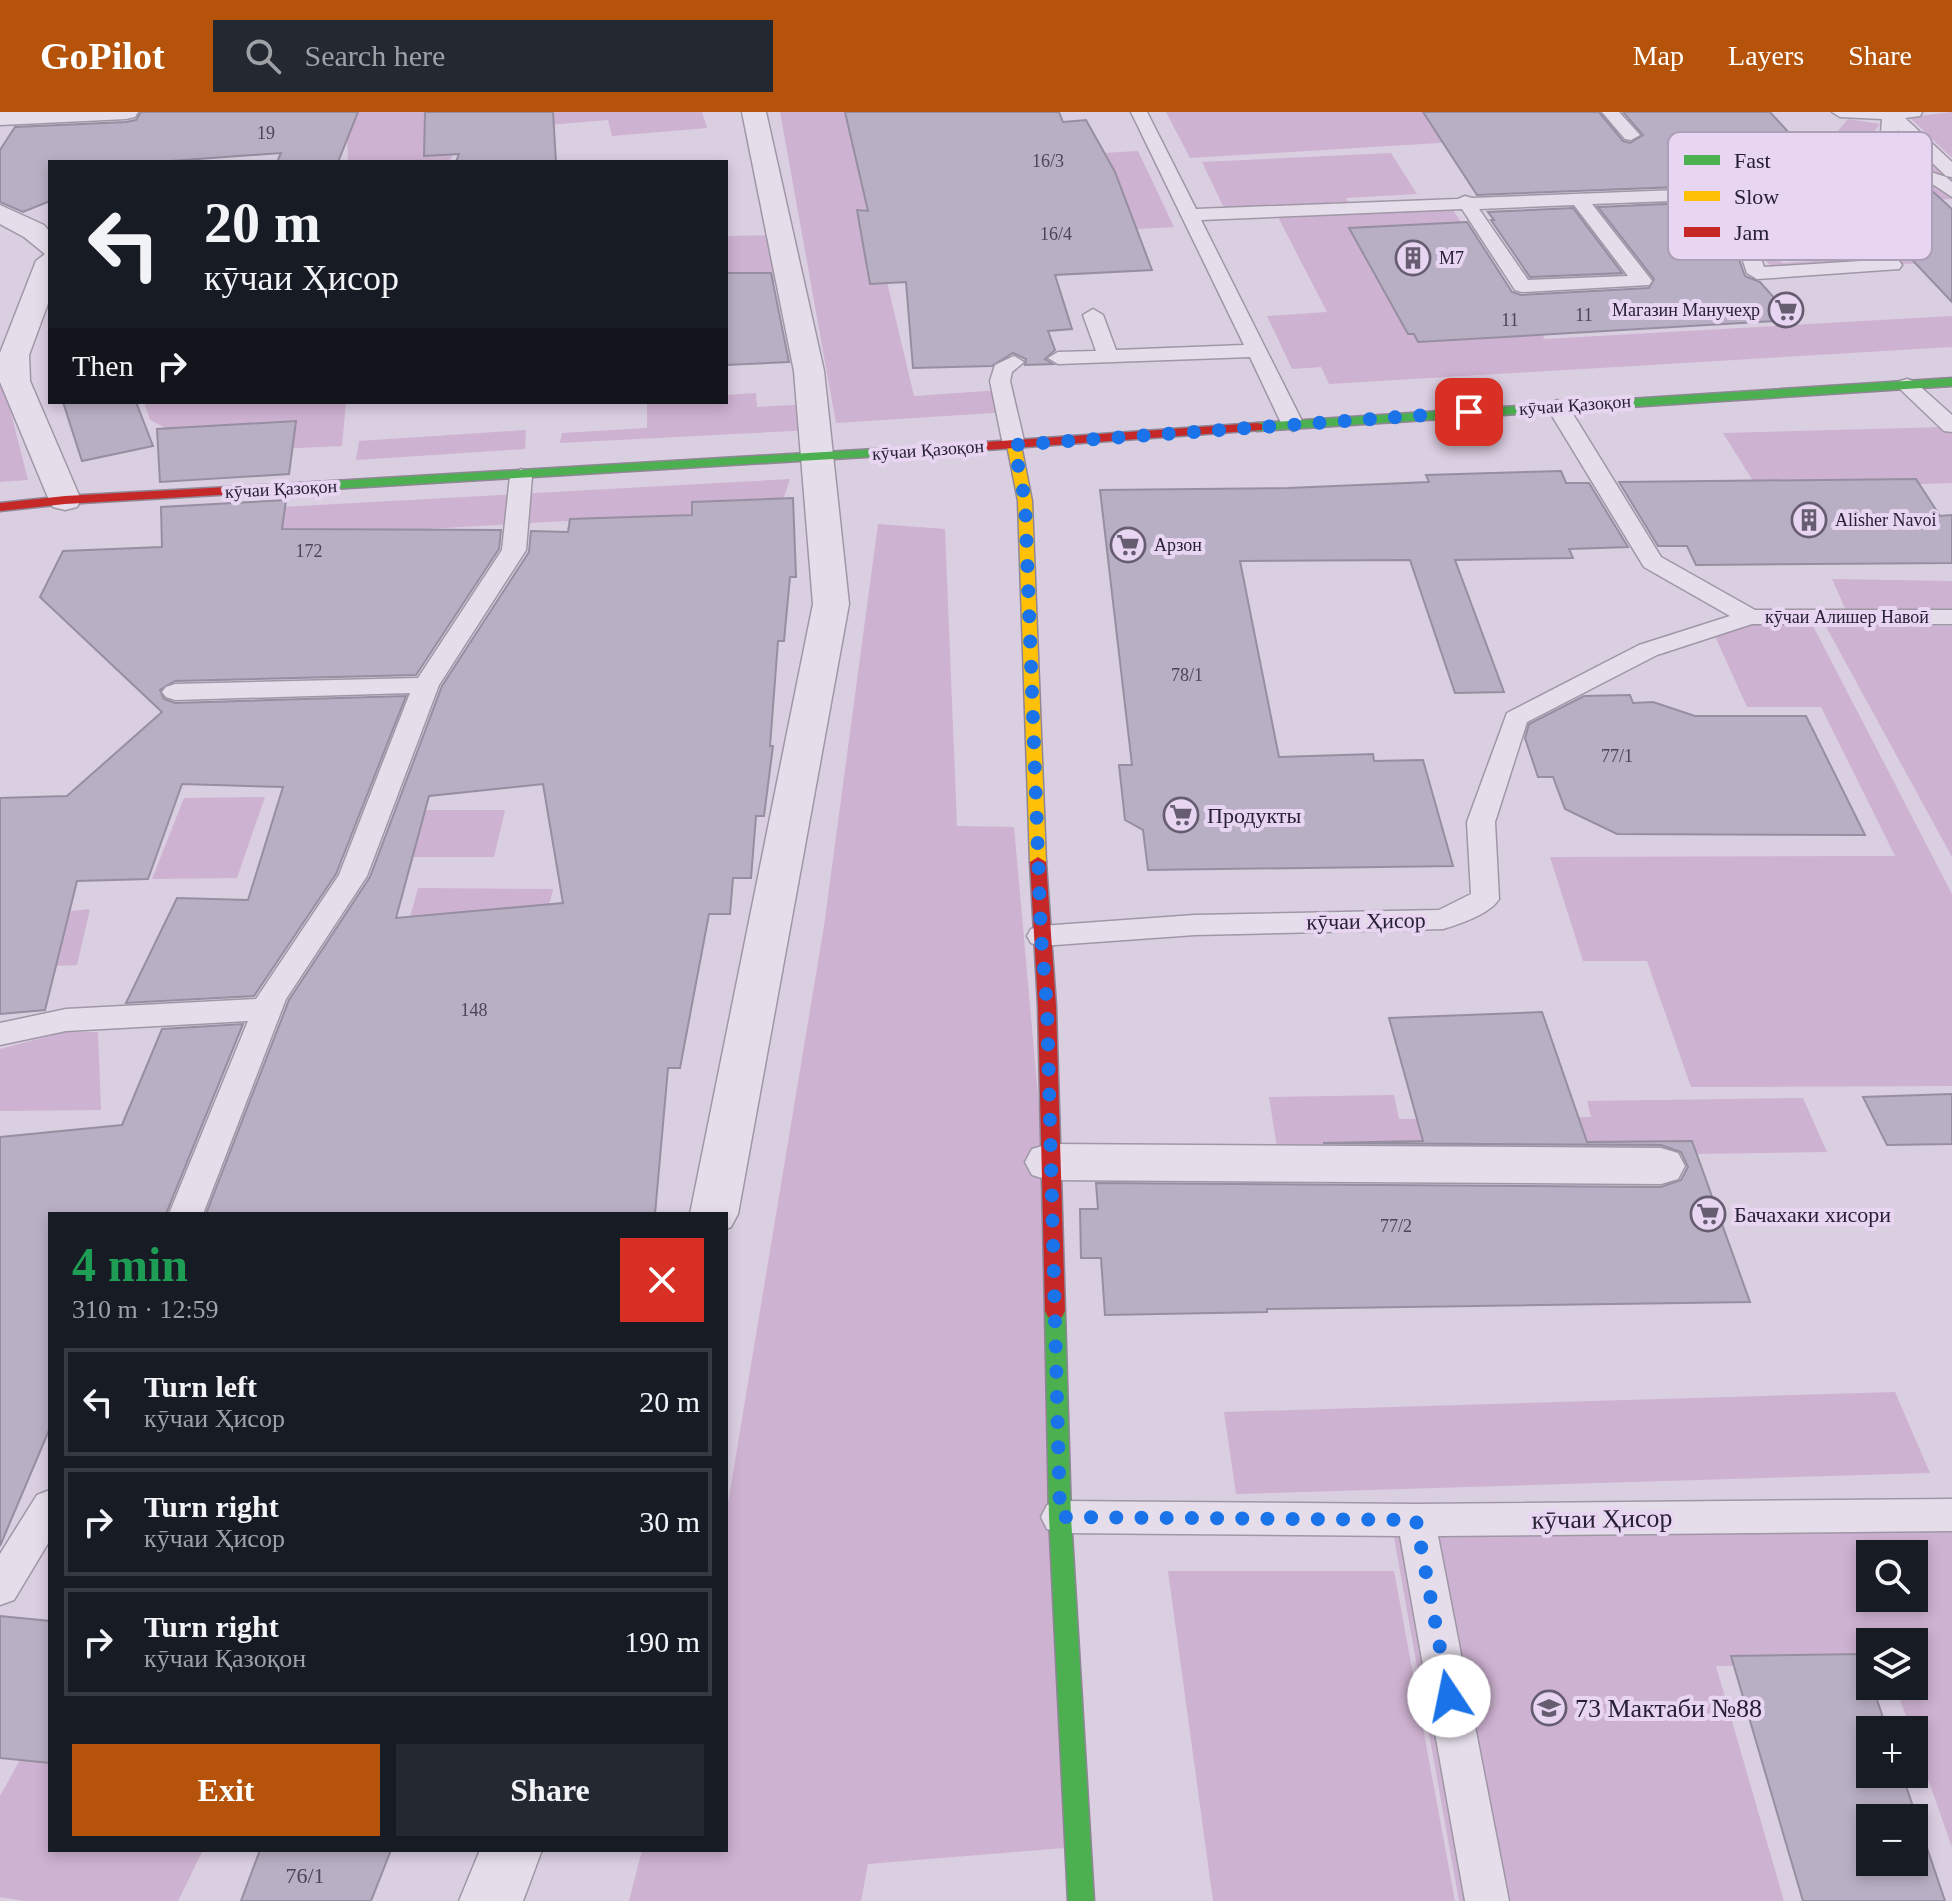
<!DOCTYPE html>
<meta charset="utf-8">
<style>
:root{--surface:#171b24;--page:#242831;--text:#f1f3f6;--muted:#9ea1a6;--line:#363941;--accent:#b45309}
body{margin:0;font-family:Georgia,serif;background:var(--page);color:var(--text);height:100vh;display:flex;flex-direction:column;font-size:30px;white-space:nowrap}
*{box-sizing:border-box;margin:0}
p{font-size:26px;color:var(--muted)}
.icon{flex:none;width:44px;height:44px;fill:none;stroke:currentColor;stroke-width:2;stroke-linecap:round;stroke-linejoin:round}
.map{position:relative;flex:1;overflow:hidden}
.sheet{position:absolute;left:48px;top:1100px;width:680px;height:640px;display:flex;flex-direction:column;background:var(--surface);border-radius:0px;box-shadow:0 4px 12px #0003}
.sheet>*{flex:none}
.banner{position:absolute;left:48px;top:48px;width:680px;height:244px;border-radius:0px;box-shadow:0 4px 12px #0003;background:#171b24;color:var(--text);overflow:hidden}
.tools{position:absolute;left:1856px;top:1428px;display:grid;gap:16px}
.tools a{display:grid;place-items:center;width:72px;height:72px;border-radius:0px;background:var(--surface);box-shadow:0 4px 12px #0003;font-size:40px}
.pin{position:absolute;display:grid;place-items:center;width:68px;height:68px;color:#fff;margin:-34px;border-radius:16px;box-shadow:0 4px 12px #0006}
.me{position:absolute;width:88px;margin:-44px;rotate:349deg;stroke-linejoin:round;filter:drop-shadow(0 0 6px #0008)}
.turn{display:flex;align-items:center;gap:28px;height:168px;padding:0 24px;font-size:36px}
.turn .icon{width:104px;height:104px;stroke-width:2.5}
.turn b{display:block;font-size:56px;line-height:68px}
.then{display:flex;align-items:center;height:76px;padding:0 24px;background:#0003;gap:16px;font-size:30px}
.round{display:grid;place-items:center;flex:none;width:84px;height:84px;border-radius:0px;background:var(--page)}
.summary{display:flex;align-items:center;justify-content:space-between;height:136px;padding:0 24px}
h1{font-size:48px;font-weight:800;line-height:60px;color:#1e9e55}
.cta{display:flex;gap:16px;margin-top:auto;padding:16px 24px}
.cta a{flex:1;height:92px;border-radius:0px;background:var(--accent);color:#fff;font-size:32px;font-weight:800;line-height:92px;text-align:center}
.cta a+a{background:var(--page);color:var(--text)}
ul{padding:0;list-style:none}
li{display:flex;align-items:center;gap:24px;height:108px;margin:0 16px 12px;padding:0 8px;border:4px solid var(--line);border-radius:0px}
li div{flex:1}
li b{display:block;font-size:30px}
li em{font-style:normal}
header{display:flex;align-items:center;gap:48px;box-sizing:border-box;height:112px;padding:0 40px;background:var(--accent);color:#fff}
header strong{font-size:38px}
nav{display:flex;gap:44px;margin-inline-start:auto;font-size:28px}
.search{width:560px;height:72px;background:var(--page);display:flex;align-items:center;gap:20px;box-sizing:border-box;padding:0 28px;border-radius:0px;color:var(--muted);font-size:30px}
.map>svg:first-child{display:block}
.green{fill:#ceb2d1;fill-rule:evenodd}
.building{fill:#b9afc4;stroke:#968ea1;stroke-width:2;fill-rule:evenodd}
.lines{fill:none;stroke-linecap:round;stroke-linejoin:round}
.lane-casing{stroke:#9f97a6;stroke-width:3}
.street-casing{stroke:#9f97a6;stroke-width:3}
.fast-casing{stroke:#8f8696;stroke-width:3}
.slow-casing{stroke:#8f8696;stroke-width:3}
.jam-casing{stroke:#8f8696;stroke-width:3}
.lane{fill:#e5deea;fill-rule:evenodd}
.street{fill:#e5deea;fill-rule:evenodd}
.fast{fill:#4caf50;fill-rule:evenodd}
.slow{fill:#ffc107;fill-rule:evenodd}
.jam{fill:#c62828;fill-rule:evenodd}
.route{stroke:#1a73e8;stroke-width:14;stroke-dasharray:0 25.2}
.labels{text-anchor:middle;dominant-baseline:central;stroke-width:8;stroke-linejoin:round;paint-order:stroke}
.number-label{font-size:18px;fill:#4c4458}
.far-poi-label{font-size:18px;fill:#282034;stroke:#e7d5f1;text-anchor:start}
.far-street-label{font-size:18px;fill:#282034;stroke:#e7d5f1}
.poi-label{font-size:22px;fill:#282034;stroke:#e7d5f1;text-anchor:start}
.street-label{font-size:22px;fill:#282034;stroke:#e7d5f1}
.near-number-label{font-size:22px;fill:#4c4458}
.near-street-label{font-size:26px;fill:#282034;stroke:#e7d5f1}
.near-poi-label{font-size:26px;fill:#282034;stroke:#e7d5f1;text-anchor:start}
.key{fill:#e7d5f1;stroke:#ae9fb8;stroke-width:2}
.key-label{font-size:22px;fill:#282034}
</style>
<header>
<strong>GoPilot</strong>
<div class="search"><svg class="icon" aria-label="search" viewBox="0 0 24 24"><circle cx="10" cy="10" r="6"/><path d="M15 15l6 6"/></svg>Search here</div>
<nav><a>Map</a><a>Layers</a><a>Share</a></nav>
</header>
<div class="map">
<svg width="1952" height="1789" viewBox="0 0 1952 1789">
<rect width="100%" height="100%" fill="#dacee1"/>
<path class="green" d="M 354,0 L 477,0 L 449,50 L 348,48 L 346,3 Z
M 535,0 L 702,0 L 707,16 L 612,24 L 608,8 L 537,14 Z
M 780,0 L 886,0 L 929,51 L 1138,39 L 1174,115 L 878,132 L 914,284 L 1001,278 L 1008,300 L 836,311 Z
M 1166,0 L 1605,0 L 1624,20 L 1190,46 Z
M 1952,0 L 1952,46 L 1909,5 Z
M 1848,7 L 1880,12 L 1859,39 L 1827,56 L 1752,67 L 1805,40 L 1824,35 Z
M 1889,13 L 1899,13 L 1952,66 L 1952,87 L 1870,91 L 1838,58 L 1871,41 Z
M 1391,41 L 1417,82 L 1346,86 L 1348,90 L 1224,96 L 1202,50 Z
M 1717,80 L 1782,151 L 1914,143 L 1922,151 L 1775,159 L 1721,99 L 1641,103 L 1626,84 Z
M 1596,90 L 1653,167 L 1527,173 L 1518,158 L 1586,155 L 1598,132 L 1568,91 Z
M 1451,95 L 1463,113 L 1370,119 L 1435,229 L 1542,223 L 1545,227 L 1952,204 L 1952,235 L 1329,272 L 1321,255 L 1292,257 L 1267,204 L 1327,200 L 1277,103 Z
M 776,123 L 784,170 L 726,175 L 726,124 Z
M 0,264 L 3,269 L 28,368 L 0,370 Z
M 756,281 L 757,295 L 809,292 L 812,318 L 560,331 L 562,321 L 647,316 L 647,290 L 726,290 L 726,283 Z
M 144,290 L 346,290 L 342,334 L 274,337 L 181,324 L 150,308 Z
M 1946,315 L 1952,322 L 1952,371 L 1758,377 L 1723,321 Z
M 526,318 L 525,337 L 356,348 L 359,329 Z
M 790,367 L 780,397 L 212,429 L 229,398 Z
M 878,412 L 945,417 L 957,714 L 1014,715 L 1058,1206 L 1064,1736 L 868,1752 L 861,1789 L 629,1789 L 642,1738 L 726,1738 L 726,1403 L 824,814 Z
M 1832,467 L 1952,469 L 1952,506 L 1848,503 Z
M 1824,511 L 1952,514 L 1952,745 Z
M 1812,512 L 1952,782 L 1952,974 L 1691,975 L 1647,849 L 1583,849 L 1550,745 L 1895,744 L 1821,595 L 1747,595 L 1710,513 Z
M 265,685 L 237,766 L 152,767 L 184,686 Z
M 404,698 L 505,698 L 494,745 L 389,745 Z
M 418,776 L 553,777 L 546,806 L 410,805 Z
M 90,797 L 77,853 L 0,856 L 0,807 Z
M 65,920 L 98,920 L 101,998 L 0,999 L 0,937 Z
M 1394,983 L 1399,1007 L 1591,1005 L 1587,989 L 1803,986 L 1827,1040 L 1279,1048 L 1269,985 Z
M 1895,1280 L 1930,1361 L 1236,1382 L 1224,1300 Z
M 1952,1414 L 1952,1735 L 1914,1628 L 1914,1618 L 1911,1618 L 1895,1574 L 1914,1574 L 1914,1530 L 1870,1530 L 1870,1552 L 1716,1554 L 1784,1789 L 1459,1789 L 1393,1420 ZM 1870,1442 L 1914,1442 L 1914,1486 L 1870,1486 Z
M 1168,1459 L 1394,1459 L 1455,1789 L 1213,1789 Z
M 50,1594 L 50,1738 L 203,1738 L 178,1789 L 24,1789 L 0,1785 L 0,1684 Z"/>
<path class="building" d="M 141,0 L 358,0 L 338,50 L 277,50 L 281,41 L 157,50 L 50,50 L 50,89 L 23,100 L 0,90 L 0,38 L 15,15 L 126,10 L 136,8 Z
M 425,0 L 553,0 L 556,50 L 456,50 L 459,42 L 424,44 Z
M 845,0 L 1059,0 L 1063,10 L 1086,8 L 1115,60 L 1152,158 L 1055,163 L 1072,217 L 1048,219 L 1055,238 L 1045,247 L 1053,252 L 1025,253 L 1026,247 L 1013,241 L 992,254 L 913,256 L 906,170 L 870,172 L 857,98 L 868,99 Z
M 1423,0 L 1599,0 L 1623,29 L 1630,31 L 1643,23 L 1623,0 L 1770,0 L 1827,63 L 1813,66 L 1672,69 L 1677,75 L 1477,83 Z
M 1930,77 L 1952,97 L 1952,190 L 1850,82 Z
M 1691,91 L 1738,145 L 1745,164 L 1760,170 L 1794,208 L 1418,230 L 1414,222 L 1408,222 L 1349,116 L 1467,110 L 1512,180 L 1521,183 L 1649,176 L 1654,167 L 1598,95 Z
M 1573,96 L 1622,161 L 1530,165 L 1491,108 L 1494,108 L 1488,100 Z
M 726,161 L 771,161 L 789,250 L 726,253 Z
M 63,290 L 136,290 L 153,334 L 82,349 Z
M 296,309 L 289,362 L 160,370 L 157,317 Z
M 1561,359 L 1566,371 L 1589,371 L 1628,435 L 1569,437 L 1573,446 L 1455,448 L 1504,580 L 1455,581 L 1410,448 L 1240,449 L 1279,645 L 1373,642 L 1374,649 L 1423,648 L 1453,754 L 1148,758 L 1143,718 L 1125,708 L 1119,653 L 1132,653 L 1100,378 L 1288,376 L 1429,370 L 1426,363 Z
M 1916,367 L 1940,404 L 1952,403 L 1952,451 L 1696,453 L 1687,434 L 1658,434 L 1619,370 Z
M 793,386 L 796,465 L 790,465 L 784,529 L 778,529 L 770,634 L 773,634 L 764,704 L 756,704 L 751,766 L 733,766 L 730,802 L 709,802 L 680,956 L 668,956 L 655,1102 L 206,1102 L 289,888 L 370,765 L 442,574 L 529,440 L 531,419 L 568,420 L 570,407 L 692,403 L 692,390 ZM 543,672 L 563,791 L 396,806 L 429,684 Z
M 286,388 L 282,417 L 501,418 L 499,437 L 416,563 L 175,569 L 160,578 L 164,587 L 175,591 L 406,584 L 336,762 L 254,884 L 126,891 L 177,786 L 248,788 L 283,675 L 182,672 L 148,767 L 77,769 L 45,898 L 0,902 L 0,686 L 67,684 L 162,600 L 40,485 L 63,439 L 162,435 L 161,395 Z
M 1630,583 L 1633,591 L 1653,590 L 1695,604 L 1806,604 L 1865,723 L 1617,722 L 1565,697 L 1553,665 L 1538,665 L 1525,626 L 1529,612 L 1584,584 Z
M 1542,900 L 1587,1030 L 1692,1029 L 1750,1190 L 1267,1197 L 1267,1200 L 1105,1203 L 1101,1146 L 1081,1146 L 1080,1097 L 1098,1097 L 1096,1071 L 1661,1075 L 1681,1068 L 1688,1055 L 1681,1040 L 1661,1033 L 1323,1031 L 1423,1029 L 1389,906 Z
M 243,912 L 166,1102 L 50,1102 L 50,1316 L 0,1434 L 0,1025 L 122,1013 L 162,917 Z
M 1952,982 L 1952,1032 L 1887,1033 L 1863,985 Z
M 0,1504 L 50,1509 L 50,1651 L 0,1646 Z
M 1862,1542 L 1887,1618 L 1870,1618 L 1870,1662 L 1902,1662 L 1945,1789 L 1803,1789 L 1731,1544 ZM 1870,1706 L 1914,1706 L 1914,1750 L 1870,1750 Z
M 260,1738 L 391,1738 L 371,1789 L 241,1789 Z"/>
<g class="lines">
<g class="lane-casing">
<path id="lane" d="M 1131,0 L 1147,0 L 1196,97 L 1458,87 L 1465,84 L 1472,86 L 1729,76 L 1817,69 L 1879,49 L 1882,7 L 1840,5 L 1832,0 L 1922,0 L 1920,4 L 1905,6 L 1952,50 L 1952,65 L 1946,64 L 1898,18 L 1896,49 L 1946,65 L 1952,70 L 1952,85 L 1934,73 L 1887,58 L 1831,76 L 1899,149 L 1902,153 L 1899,157 L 1757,167 L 1747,161 L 1722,87 L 1592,92 L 1649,165 L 1652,169 L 1649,173 L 1522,180 L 1515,178 L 1462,97 L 1201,108 L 1304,313 L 1293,319 L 1282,313 L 1250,245 L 1058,252 L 1048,246 L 1058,240 L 1096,239 L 1083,203 L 1093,197 L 1103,203 L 1116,238 L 1244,233 ZM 1814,80 L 1877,148 L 1764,155 L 1740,86 ZM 1574,93 L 1628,164 L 1528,168 L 1479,97 Z
M 1602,0 L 1619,0 L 1640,23 L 1631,28 L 1625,27 Z
M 1014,244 L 1024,250 L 1012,260 L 1010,269 L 1025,333 L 1014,340 L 1003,333 L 990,269 L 995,253 Z
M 1907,267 L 1914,269 L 1952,303 L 1952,320 L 1944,319 L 1900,277 L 1897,273 L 1900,269 Z
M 1557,288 L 1568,294 L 1661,445 L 1755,498 L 1952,498 L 1952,512 L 1752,512 L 1657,543 L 1527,610 L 1495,710 L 1499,787 C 1490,802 1460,812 1443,817 L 1195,823 L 1041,834 L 1031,831 L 1027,824 L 1031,817 L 1041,814 L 1195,803 L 1439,798 L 1471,782 L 1467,710 L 1507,601 L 1639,533 L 1730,504 L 1644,455 L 1546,294 Z
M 521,357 L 532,364 L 526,438 L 439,573 L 367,764 L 286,887 L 203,1102 L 169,1102 L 248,909 L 66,919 L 0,933 L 0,911 L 66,897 L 256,887 L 339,763 L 410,581 L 175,588 L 166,585 L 162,580 L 166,575 L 175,572 L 418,566 L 502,438 L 510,364 Z
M 50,1378 L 50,1428 L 14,1488 L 0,1493 L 0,1442 L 37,1383 Z
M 1952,1387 L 1952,1419 L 1438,1424 L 1509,1789 L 1465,1789 L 1400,1424 L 1060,1421 L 1047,1417 L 1041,1405 L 1047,1393 L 1060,1389 L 1416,1392 Z"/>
</g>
<g class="street-casing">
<path id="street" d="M 0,0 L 138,0 L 135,5 L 126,7 L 0,13 Z
M 742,0 L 766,0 L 824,259 L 849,492 L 738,1102 L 731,1115 L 726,1117 L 726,1102 L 690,1102 L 813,492 L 794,259 Z
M 0,93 L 44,113 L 50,120 L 50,186 L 29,243 L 30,269 L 81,388 L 77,395 L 65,398 L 53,395 L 49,388 L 0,270 L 0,241 L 36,149 L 45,142 L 24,125 L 0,112 Z
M 1049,1032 L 1661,1036 L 1678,1041 L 1685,1054 L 1678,1067 L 1661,1072 L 1049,1068 L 1032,1063 L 1025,1050 L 1032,1037 Z
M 480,1738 L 542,1738 L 523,1789 L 459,1789 Z"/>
</g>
<g class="fast-casing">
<path id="fast" d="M 1952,266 L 1952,274 L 1257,319 L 1251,315 L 1257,311 Z
M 944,333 L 949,334 L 949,340 L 299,379 L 292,375 L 299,371 Z
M 1055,1191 L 1062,1193 L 1065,1199 L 1071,1405 L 1094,1789 L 1068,1789 L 1049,1405 L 1045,1199 L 1048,1193 Z"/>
</g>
<g class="slow-casing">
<path id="slow" d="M 1014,329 L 1021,333 L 1032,389 L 1046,750 L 1038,755 L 1030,750 L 1018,389 L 1007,333 Z"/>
</g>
<g class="jam-casing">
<path id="jam" d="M 1257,311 L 1262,312 L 1262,318 L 944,341 L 937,337 L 944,333 Z
M 299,371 L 306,375 L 304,378 L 65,392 L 0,399 L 0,391 L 65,384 Z
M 1038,745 L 1046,750 L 1056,894 L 1065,1199 L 1062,1205 L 1055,1207 L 1048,1205 L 1045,1199 L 1038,894 L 1030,750 Z"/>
</g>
<use href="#lane" class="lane"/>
<use href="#street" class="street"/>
<use href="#fast" class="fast"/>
<use href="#slow" class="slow"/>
<use href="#jam" class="jam"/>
</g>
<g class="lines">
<path class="route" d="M 1449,1584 L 1416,1408 L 1060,1405 L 1047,894 L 1041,824 L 1025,389 L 1014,333 L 1469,300"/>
</g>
<defs>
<g id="building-ring" transform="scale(1.8)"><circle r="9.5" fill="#e7d5f1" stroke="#665d71" stroke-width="1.5"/><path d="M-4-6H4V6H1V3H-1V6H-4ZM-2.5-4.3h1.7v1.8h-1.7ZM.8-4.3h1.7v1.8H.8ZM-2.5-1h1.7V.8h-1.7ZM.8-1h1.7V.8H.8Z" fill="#665d71"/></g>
<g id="supermarket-ring" transform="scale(1.8)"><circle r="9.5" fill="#e7d5f1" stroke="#665d71" stroke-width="1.5"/><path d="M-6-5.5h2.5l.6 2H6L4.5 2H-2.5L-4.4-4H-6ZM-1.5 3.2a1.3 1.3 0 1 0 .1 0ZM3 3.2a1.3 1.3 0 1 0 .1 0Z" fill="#665d71"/></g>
<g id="school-ring" transform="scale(1.8)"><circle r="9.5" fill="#e7d5f1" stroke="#665d71" stroke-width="1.5"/><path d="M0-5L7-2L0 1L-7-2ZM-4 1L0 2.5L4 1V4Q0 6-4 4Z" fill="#665d71"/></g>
</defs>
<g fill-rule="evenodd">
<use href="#building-ring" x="1413" y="146"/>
<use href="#supermarket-ring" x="1786" y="198"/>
<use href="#building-ring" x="1809" y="408"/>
<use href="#supermarket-ring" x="1128" y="433"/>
<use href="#supermarket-ring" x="1181" y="703"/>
<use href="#supermarket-ring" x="1708" y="1102"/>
<use href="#school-ring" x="1549" y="1596"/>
</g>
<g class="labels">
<g class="number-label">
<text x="266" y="21">19</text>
<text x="1048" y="49">16/3</text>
<text x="1056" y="122">16/4</text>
<text x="1584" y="203">11</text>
<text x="1510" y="208">11</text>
<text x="309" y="439">172</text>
<text x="1187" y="563">78/1</text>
<text x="1617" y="644">77/1</text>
<text x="474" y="898">148</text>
<text x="1396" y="1114">77/2</text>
</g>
<g class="far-poi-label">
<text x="1439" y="146">М7</text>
<text x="1760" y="198" text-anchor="end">Магазин Манучеҳр</text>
<text x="1835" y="408">Alisher Navoi</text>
<text x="1154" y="433">Арзон</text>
</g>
<g class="far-street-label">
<text transform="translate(1575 293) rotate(-4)">кӯчаи Қазоқон</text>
<text transform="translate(928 338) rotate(-4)">кӯчаи Қазоқон</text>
<text transform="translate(281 377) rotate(-3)">кӯчаи Қазоқон</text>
<text x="1847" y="505">кӯчаи Алишер Навоӣ</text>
</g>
<g class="poi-label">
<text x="1207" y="703">Продукты</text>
<text x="1734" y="1102">Бачахаки хисори</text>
</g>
<g class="street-label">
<text transform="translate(1366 809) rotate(-1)">кӯчаи Ҳисор</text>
</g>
<g class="near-number-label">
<text x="305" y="1763">76/1</text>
</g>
<g class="near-street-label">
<text transform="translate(1602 1407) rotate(-1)">кӯчаи Ҳисор</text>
</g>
<g class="near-poi-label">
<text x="1575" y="1596">73 Мактаби №88</text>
</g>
</g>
<rect x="1668" y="20" width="264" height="128" rx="12" class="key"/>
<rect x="1684" y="43" width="36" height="10" fill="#4caf50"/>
<rect x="1684" y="79" width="36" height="10" fill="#ffc107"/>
<rect x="1684" y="115" width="36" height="10" fill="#c62828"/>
<g class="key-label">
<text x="1734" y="56">Fast</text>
<text x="1734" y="92">Slow</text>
<text x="1734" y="128">Jam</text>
</g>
</svg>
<div class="tools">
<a><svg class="icon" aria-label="search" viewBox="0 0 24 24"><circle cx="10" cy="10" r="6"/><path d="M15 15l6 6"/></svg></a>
<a><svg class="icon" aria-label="layers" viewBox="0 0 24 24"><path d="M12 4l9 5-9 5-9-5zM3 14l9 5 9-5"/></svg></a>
<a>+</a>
<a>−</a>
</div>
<div class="pin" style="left:1469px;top:300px;background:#d93025"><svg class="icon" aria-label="arrive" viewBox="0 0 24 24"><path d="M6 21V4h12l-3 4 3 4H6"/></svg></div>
<svg class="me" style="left:1449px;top:1584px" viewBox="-20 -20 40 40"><circle r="19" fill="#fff"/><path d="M0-13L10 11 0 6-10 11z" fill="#1a73e8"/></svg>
<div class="banner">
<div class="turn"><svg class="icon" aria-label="left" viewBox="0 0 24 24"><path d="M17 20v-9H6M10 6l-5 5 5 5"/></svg><div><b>20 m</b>кӯчаи Ҳисор</div></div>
<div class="then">Then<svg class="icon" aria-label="right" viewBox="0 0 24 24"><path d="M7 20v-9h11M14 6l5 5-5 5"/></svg></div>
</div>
<section class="sheet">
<div class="summary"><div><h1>4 min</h1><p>310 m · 12:59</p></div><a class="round" style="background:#d93025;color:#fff"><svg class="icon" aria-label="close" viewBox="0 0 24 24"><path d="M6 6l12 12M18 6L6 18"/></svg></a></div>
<ul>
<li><svg class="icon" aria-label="left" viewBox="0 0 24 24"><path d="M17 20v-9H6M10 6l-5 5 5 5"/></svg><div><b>Turn left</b><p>кӯчаи Ҳисор</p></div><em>20 m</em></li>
<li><svg class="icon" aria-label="right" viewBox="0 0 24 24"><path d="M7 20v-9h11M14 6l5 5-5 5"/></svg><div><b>Turn right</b><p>кӯчаи Ҳисор</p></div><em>30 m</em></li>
<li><svg class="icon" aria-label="right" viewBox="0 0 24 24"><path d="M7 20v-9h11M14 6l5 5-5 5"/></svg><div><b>Turn right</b><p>кӯчаи Қазоқон</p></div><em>190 m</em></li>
</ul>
<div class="cta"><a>Exit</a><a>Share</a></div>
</section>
</div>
